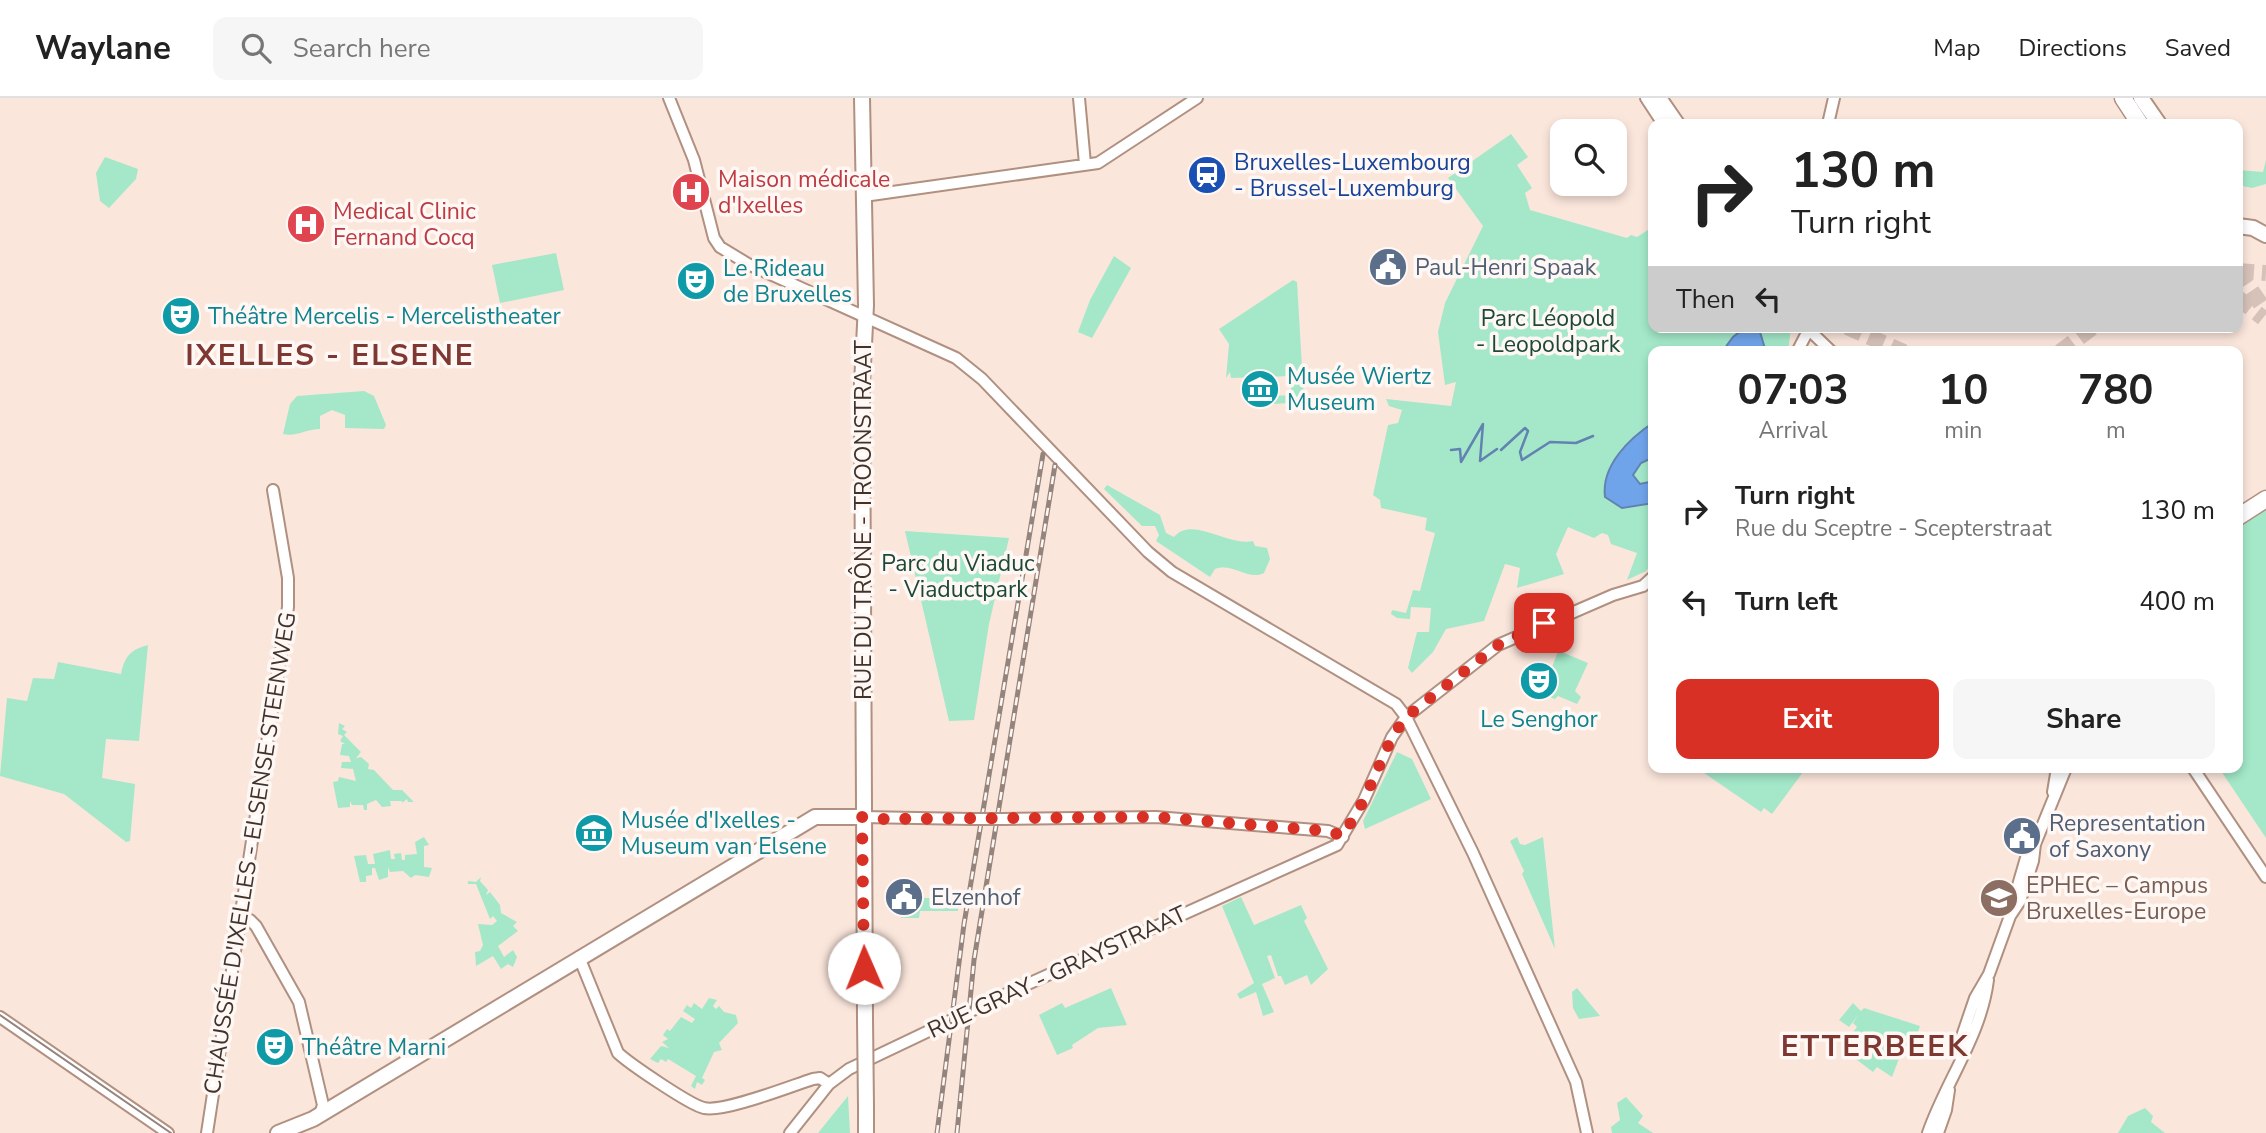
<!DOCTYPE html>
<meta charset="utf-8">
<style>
:root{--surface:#fff;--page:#f6f6f6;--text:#222;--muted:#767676;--line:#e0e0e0;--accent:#d93025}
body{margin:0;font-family:"Nunito Sans",sans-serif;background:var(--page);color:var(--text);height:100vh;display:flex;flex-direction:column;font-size:26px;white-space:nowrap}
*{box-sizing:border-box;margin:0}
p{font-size:23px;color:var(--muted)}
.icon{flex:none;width:38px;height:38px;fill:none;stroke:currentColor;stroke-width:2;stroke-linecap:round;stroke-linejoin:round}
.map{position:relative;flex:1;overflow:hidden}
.sheet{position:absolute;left:1648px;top:248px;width:595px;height:427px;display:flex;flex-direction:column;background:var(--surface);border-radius:14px;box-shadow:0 4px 10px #0003}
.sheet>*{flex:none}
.top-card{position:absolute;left:1648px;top:21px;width:595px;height:214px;border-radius:14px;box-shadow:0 4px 10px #0003;background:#fff;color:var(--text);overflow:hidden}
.tools{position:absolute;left:1550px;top:21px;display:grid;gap:14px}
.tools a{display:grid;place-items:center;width:77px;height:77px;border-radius:14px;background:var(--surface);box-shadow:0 4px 10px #0003;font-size:35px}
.pin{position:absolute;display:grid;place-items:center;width:60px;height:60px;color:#fff;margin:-30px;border-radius:14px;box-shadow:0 4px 10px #0006}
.me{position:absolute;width:77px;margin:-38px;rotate:359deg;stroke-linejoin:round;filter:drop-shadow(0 0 5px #0008)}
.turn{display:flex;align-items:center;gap:24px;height:147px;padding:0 28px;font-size:32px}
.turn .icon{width:91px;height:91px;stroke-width:2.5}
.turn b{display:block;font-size:49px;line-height:60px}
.then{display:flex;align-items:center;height:66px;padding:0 28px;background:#0003;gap:14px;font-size:26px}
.eta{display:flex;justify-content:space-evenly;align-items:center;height:119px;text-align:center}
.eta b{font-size:42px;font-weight:700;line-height:49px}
.primary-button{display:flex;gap:14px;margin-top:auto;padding:14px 28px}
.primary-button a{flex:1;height:80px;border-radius:14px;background:var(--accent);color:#fff;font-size:28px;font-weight:700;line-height:80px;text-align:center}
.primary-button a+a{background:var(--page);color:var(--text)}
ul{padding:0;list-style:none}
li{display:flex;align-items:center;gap:21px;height:91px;padding:0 28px}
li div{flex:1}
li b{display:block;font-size:26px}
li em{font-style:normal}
header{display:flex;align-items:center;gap:42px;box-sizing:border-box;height:98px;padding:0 35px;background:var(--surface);border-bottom:2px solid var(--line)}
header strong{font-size:33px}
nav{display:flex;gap:38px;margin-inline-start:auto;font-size:24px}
.search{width:490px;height:63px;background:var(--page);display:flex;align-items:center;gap:18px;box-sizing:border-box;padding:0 24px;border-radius:14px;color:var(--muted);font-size:26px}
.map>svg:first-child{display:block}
.green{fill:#a4e8c9}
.water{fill:#70a4ea;stroke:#6282b1;stroke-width:2}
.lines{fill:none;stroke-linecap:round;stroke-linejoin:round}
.stream{stroke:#6282b1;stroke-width:2.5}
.highway-tunnel{stroke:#d6c2b9;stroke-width:16;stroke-dasharray:16 8;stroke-linecap:butt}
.minor-casing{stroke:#b09080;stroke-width:14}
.major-casing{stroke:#b09080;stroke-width:18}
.highway-casing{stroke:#b09080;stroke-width:19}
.minor{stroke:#fff;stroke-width:10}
.major{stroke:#fff;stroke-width:14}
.highway{stroke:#fff;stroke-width:16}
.tram{stroke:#95847c;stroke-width:2}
.rail-casing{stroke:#95847c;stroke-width:5}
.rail{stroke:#fef7f3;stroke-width:2.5;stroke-dasharray:8;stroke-linecap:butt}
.minor-bridge-casing{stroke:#b09080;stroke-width:14;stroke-linecap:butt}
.major-bridge-casing{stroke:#b09080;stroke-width:18;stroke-linecap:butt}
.minor-bridge{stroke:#fff;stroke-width:10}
.major-bridge{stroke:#fff;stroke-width:14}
.route{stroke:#d93025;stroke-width:12;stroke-dasharray:0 21.6}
.labels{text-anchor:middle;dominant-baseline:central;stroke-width:7;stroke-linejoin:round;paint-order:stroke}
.transit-label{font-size:23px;fill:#164399;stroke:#fef7f3;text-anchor:start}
.health-label{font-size:23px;fill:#be3a42;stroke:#fef7f3;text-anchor:start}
.service-label{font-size:23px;fill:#4e5e75;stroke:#fef7f3;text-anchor:start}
.culture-label{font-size:23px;fill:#0d838f;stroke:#fef7f3;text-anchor:start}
.park-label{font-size:23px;fill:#1c4937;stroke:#fef7f3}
.street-label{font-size:23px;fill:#40332c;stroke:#fef7f3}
.education-label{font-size:23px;fill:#785e54;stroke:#fef7f3;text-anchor:start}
.district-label{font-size:30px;font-weight:bold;letter-spacing:2px;fill:#7f3831;stroke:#fef7f3}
</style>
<header>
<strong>Waylane</strong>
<div class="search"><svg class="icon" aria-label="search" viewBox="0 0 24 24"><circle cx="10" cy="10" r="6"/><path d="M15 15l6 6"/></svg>Search here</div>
<nav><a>Map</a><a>Directions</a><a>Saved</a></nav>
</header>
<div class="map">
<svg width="2266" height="1035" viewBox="0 0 2266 1035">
<rect width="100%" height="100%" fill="#fbe6dc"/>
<path class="green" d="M 1511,36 L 1528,59 L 1517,67 L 1532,90 L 1525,95 L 1530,112 L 1627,140 L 1631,137 L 1637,139 L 1654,128 L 1654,229 L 1791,229 L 1788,254 L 1654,254 L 1654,464 L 1646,473 L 1627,482 L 1637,455 L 1611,446 L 1608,437 L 1602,435 L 1594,440 L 1568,429 L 1556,456 L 1564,476 L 1517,490 L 1520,470 L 1505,466 L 1484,523 L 1446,531 L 1433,554 L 1412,575 L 1408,570 L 1417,534 L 1429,534 L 1431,510 L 1411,509 L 1410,521 L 1397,520 L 1391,516 L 1392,512 L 1406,515 L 1413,492 L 1420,493 L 1435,435 L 1425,432 L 1427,420 L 1381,410 L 1380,402 L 1373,397 L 1388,327 L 1398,325 L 1402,312 L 1389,308 L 1386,301 L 1451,308 L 1456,284 L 1445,287 L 1438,234 L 1445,205 L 1483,128 L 1448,80 Z
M 105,59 L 138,71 L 136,81 L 109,110 L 100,103 L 96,75 Z
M 2266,62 L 2266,86 L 2252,90 L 2238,87 L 2238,72 L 2263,74 Z
M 556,155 L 564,192 L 500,205 L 492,167 Z
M 1114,158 L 1131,170 L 1092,240 L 1078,234 L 1090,202 Z
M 1293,182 L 1297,184 L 1304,304 L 1274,306 L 1274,298 L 1290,297 L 1292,286 L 1289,278 L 1231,280 L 1230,274 L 1226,280 L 1229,246 L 1219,231 Z
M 364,293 L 374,298 L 386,327 L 384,331 L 345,330 L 345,317 L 332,312 L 320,318 L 320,331 C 306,331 297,339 283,336 L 290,306 L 297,298 Z
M 1107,387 L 1160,417 L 1166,435 L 1174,439 C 1192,417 1228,449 1253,443 L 1255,448 L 1267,450 L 1270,461 L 1264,475 C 1248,483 1233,464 1215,471 L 1210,479 L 1156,443 L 1159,437 L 1155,428 L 1142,428 L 1104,391 Z
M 2266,407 L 2266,740 L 2219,670 L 2238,670 L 2238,426 Z
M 905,433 L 1009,440 L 989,526 L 974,622 L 949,623 Z
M 148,547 L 139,643 L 106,641 L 102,680 L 135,686 L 130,743 L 126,744 L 64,696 L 0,678 L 7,600 L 27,603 L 33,580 L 54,581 L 58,564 L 121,576 C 125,558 130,552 148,547 Z
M 1560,548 L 1564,555 L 1588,565 L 1575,593 L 1581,599 L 1577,606 L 1558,598 L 1555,601 L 1542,596 Z
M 339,625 L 345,628 L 342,631 L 347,634 L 344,637 L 361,654 L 356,660 L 361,659 L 369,666 L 368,671 L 374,672 L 393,692 L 402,692 L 414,704 L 408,704 L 407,701 L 402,705 L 402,703 L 390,703 L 391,708 L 382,709 L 376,702 L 367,706 L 367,712 L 364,712 L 363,707 L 352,707 L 350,703 L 350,709 L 338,710 L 333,684 L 338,683 L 339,679 L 356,683 L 353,671 L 341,670 L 342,664 L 351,664 L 349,658 L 340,657 L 342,646 L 345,646 L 340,643 L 343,638 L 338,636 Z
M 1397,654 L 1412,661 L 1431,701 L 1365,731 L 1363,723 Z
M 1707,670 L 1742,670 L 1749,675 L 1806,670 L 1772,716 L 1764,710 L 1761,714 L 1704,675 Z
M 424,739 L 429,747 L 424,748 L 424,769 L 432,770 L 429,779 L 415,777 L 411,780 L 403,773 L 390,774 L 388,769 L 388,779 L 379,782 L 375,770 L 372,770 L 372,777 L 366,778 L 366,784 L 360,784 L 354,758 L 366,757 L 368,766 L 375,766 L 373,756 L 390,752 L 391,761 L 395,761 L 394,756 L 401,755 L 402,762 L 405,762 L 405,757 L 417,756 L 415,744 Z
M 1517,739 L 1520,746 L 1525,747 L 1543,739 L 1555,851 L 1522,776 L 1524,773 L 1510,743 Z
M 481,779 L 480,783 L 488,792 L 486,797 L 490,794 L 500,807 L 501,815 L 517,824 L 513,828 L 518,833 L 498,848 L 504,859 L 513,852 L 517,859 L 513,869 L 508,866 L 501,871 L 493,858 L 476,868 L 475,854 L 480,853 L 483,847 L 478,826 L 492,827 L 497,823 L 493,818 L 490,821 L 476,786 L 468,786 L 468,783 L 476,784 Z
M 898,785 L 917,785 L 918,800 L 959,800 L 958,813 L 920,813 L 919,820 L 901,820 L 900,813 L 910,813 L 910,801 L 904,800 L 904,792 L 898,792 Z
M 1241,799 L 1254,827 L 1301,807 L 1307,820 L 1304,823 L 1328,871 L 1311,887 L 1307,877 L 1285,887 L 1281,878 L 1278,878 L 1271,857 L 1267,858 L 1275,880 L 1262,886 L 1274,914 L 1263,918 L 1256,894 L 1240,901 L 1237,896 L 1254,885 L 1222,808 Z
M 1111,890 L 1127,927 L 1098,930 L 1072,947 L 1073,950 L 1057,957 L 1039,917 L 1062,905 L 1065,910 Z
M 1577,890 L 1600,918 L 1579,921 L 1573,910 L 1572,894 Z
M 709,900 L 717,902 L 713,908 L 716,911 L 719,908 L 724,914 L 736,917 L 738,925 L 719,945 L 722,952 L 714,954 L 702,980 L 705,982 L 702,987 L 697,984 L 695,991 L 691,988 L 696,978 L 668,961 L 666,964 L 661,961 L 658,965 L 650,961 L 661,948 L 669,950 L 662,944 L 668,941 L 663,937 L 667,931 L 670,933 L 681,919 L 692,925 L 695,921 L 683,913 L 687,907 L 691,910 L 694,905 L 702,911 Z
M 1853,905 L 1861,913 L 1864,910 L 1920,928 L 1913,948 L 1909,947 L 1900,958 L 1892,979 L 1877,969 L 1873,974 L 1841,950 L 1857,929 L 1853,925 L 1858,917 L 1849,929 L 1839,922 Z
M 848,998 L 850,1035 L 818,1035 Z
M 1626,999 L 1643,1018 L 1638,1025 L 1653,1035 L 1612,1035 L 1611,1029 L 1620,1022 L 1617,1005 Z
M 2145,1010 L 2153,1018 L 2151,1024 L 2165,1035 L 2118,1035 L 2128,1018 Z"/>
<path class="water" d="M 1746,229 L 1760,234 L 1766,254 L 1722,254 L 1733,239 Z
M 1654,324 L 1654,359 L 1641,365 L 1633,377 L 1640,386 L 1654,383 L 1654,405 L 1622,410 L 1605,399 C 1601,367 1630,340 1654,324 Z"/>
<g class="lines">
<path class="stream" d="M 1451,352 L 1460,351 L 1461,364 L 1483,326 L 1480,363 L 1497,351
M 1501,352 L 1525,330 L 1528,333 L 1520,354 L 1522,362 L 1550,344 L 1576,345 L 1593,338"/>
<path class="highway-tunnel" d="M 2238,173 L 2266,214
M 2238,173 L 2266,175
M 2238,200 L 2263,220
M 1847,229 L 1904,254
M 2060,254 L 2093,229"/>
<g class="minor-casing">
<path id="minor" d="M 669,0 L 694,62 L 714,140 L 720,149 L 748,166 L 956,260 L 982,281 L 1148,454 L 1172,474 L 1396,606 L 1406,619 L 1473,755 L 1576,984 L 1587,1035
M 1079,0 L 1085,66
M 1646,0 L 1663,26
M 1828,26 L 1834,0
M 864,98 L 1098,65 L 1197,0
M 1806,229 L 1832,254
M 1797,254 L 1810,229
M 2193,670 L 2266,779
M 2053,694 L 2057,670
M 862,719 L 972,721
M 1003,721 L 1156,719 L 1328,733 L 1343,739
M 2010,815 L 2026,760 L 2034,749
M 241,821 L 250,822 L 256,828 L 299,904 L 323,1007 L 320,1016
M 579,859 L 618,955 C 630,966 690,1007 704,1010 C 723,1015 791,988 813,981 L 820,980 L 829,986
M 0,919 L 168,1035
M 1960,959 L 1960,944 L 1975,900 L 1989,876 L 2010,818 L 2020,803 L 2033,763 L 2035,746 L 2066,670
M 207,1035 L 288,509 L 288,480 L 273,392
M 790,1035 L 829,986 L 849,971 L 1019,890 L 1337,747 L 1364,702 L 1392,639 L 1406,619 L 1498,547 L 1613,497 L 1643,488 L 1654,478
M 1928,1035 C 1946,983 1981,938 1988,882
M 1938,1035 L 1946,1012 L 1949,992"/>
</g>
<g class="major-casing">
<path id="major" d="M 862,0 L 866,207 L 862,286 L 865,921
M 1659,0 L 1677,26
M 2141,0 L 2159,26
M 2238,128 L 2253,130 L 2266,137
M 866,1009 L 866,1035
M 278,1035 L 313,1021 L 815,719 L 862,719"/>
</g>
<g class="highway-casing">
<path id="highway" d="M 2123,0 L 2140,26
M 2238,419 L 2266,401"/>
</g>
<use href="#minor" class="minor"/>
<use href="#major" class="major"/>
<use href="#highway" class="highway"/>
<path class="tram" d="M 0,917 L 171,1035"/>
<g class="rail-casing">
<path id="rail" d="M 937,1035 L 964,826 L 1043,356
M 957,1035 L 974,862 L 1055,367"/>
</g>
<use href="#rail" class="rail"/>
<g class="minor-bridge-casing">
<path id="minor-bridge" d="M 972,721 L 1003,721"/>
</g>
<g class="major-bridge-casing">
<path id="major-bridge" d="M 865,921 L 866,1009"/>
</g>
<use href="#minor-bridge" class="minor-bridge"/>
<use href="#major-bridge" class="major-bridge"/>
</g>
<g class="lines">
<path class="route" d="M 864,870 L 862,719 L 881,721 L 1156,719 L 1328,733 L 1343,738 L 1364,702 L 1392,639 L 1406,619 L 1498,547 L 1544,525"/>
</g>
<defs>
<g id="station-disc" transform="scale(2.0125)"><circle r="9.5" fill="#1a4fb4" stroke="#fef7f3"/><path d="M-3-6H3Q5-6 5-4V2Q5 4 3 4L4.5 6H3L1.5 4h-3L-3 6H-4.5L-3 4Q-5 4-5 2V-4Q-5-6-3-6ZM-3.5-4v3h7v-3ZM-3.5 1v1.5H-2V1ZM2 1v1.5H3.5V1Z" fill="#fff"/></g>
<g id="hospital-disc" transform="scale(2.0125)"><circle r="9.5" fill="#e0444e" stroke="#fef7f3"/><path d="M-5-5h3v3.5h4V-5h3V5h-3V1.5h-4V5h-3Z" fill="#fff"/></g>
<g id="civic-disc" transform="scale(2.0125)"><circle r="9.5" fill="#5c6f8a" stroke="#fef7f3"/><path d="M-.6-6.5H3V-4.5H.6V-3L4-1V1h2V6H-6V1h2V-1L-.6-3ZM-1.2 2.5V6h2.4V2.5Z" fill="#fff"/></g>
<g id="theatre-disc" transform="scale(2.0125)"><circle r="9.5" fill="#0f9aa8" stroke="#fef7f3"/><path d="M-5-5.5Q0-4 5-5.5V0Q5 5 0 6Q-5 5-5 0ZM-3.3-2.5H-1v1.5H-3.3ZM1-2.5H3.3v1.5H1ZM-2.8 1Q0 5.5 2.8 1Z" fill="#fff"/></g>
<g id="museum-disc" transform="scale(2.0125)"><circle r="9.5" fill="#0f9aa8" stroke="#fef7f3"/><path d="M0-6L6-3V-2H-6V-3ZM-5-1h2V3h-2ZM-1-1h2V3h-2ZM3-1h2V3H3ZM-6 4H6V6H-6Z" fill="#fff"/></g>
<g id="university-disc" transform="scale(2.0125)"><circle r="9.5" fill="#8d6e63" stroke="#fef7f3"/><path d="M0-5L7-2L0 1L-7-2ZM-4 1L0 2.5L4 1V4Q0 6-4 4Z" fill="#fff"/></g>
</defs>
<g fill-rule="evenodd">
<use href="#station-disc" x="1207" y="77"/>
<use href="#hospital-disc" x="691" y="94"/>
<use href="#hospital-disc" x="306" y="126"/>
<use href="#civic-disc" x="1388" y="169"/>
<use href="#theatre-disc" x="696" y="183"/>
<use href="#theatre-disc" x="181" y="218"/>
<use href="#museum-disc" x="1260" y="291"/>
<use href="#theatre-disc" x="1539" y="583"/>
<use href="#museum-disc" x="594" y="735"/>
<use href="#civic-disc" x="2022" y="738"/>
<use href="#civic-disc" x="904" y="799"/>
<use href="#university-disc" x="1999" y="800"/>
<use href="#theatre-disc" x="275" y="949"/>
</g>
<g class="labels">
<g class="transit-label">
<text x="1234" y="64">Bruxelles-Luxembourg<tspan x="1234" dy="26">- Brussel-Luxemburg</tspan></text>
</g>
<g class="health-label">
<text x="718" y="81">Maison médicale<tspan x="718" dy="26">d'Ixelles</tspan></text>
<text x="333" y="113">Medical Clinic<tspan x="333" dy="26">Fernand Cocq</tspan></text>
</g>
<g class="service-label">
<text x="1415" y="169">Paul-Henri Spaak</text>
<text x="2049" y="725">Representation<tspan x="2049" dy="26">of Saxony</tspan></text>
<text x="931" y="799">Elzenhof</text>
</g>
<g class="culture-label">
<text x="723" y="170">Le Rideau<tspan x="723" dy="26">de Bruxelles</tspan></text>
<text x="208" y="218">Théâtre Mercelis - Mercelistheater</text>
<text x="1287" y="278">Musée Wiertz<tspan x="1287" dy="26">Museum</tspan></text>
<text x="1539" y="621" text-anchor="middle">Le Senghor</text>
<text x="621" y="722">Musée d'Ixelles -<tspan x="621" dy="26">Museum van Elsene</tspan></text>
<text x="302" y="949">Théâtre Marni</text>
</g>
<g class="park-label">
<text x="1548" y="220">Parc Léopold<tspan x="1548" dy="26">- Leopoldpark</tspan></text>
<text x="958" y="465">Parc du Viaduc<tspan x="958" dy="26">- Viaductpark</tspan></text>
</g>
<g class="street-label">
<text transform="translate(863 422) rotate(-90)">RUE DU TRÔNE - TROONSTRAAT</text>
<text transform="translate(250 755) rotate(-81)">CHAUSSÉE D'IXELLES - ELSENSE STEENWEG</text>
<text transform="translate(1057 874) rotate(-25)">RUE GRAY - GRAYSTRAAT</text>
</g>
<g class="education-label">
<text x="2026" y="787">EPHEC – Campus<tspan x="2026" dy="26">Bruxelles-Europe</tspan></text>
</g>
<g class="district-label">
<text x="330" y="257">IXELLES - ELSENE</text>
<text x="1875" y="948">ETTERBEEK</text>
</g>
</g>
</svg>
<div class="tools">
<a><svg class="icon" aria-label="search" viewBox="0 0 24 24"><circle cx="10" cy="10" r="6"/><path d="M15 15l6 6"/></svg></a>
</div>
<div class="pin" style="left:1544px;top:525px;background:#d93025"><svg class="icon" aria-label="arrive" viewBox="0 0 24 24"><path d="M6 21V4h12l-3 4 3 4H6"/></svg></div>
<svg class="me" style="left:864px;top:870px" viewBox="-20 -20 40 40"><circle r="19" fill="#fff"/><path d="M0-13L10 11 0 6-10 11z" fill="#d93025"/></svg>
<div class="top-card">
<div class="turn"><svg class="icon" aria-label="right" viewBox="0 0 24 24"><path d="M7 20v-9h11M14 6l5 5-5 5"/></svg><div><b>130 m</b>Turn right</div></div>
<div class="then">Then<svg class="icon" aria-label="left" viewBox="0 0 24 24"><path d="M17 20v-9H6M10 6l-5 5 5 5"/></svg></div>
</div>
<section class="sheet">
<div class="eta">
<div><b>07:03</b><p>Arrival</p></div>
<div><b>10</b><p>min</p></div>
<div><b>780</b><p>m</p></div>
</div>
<ul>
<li><svg class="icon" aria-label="right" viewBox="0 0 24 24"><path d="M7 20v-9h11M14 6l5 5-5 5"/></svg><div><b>Turn right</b><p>Rue du Sceptre - Scepterstraat</p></div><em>130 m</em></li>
<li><svg class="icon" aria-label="left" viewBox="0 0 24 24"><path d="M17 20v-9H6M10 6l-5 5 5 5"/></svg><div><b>Turn left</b></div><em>400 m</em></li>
</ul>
<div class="primary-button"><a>Exit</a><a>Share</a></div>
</section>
</div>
